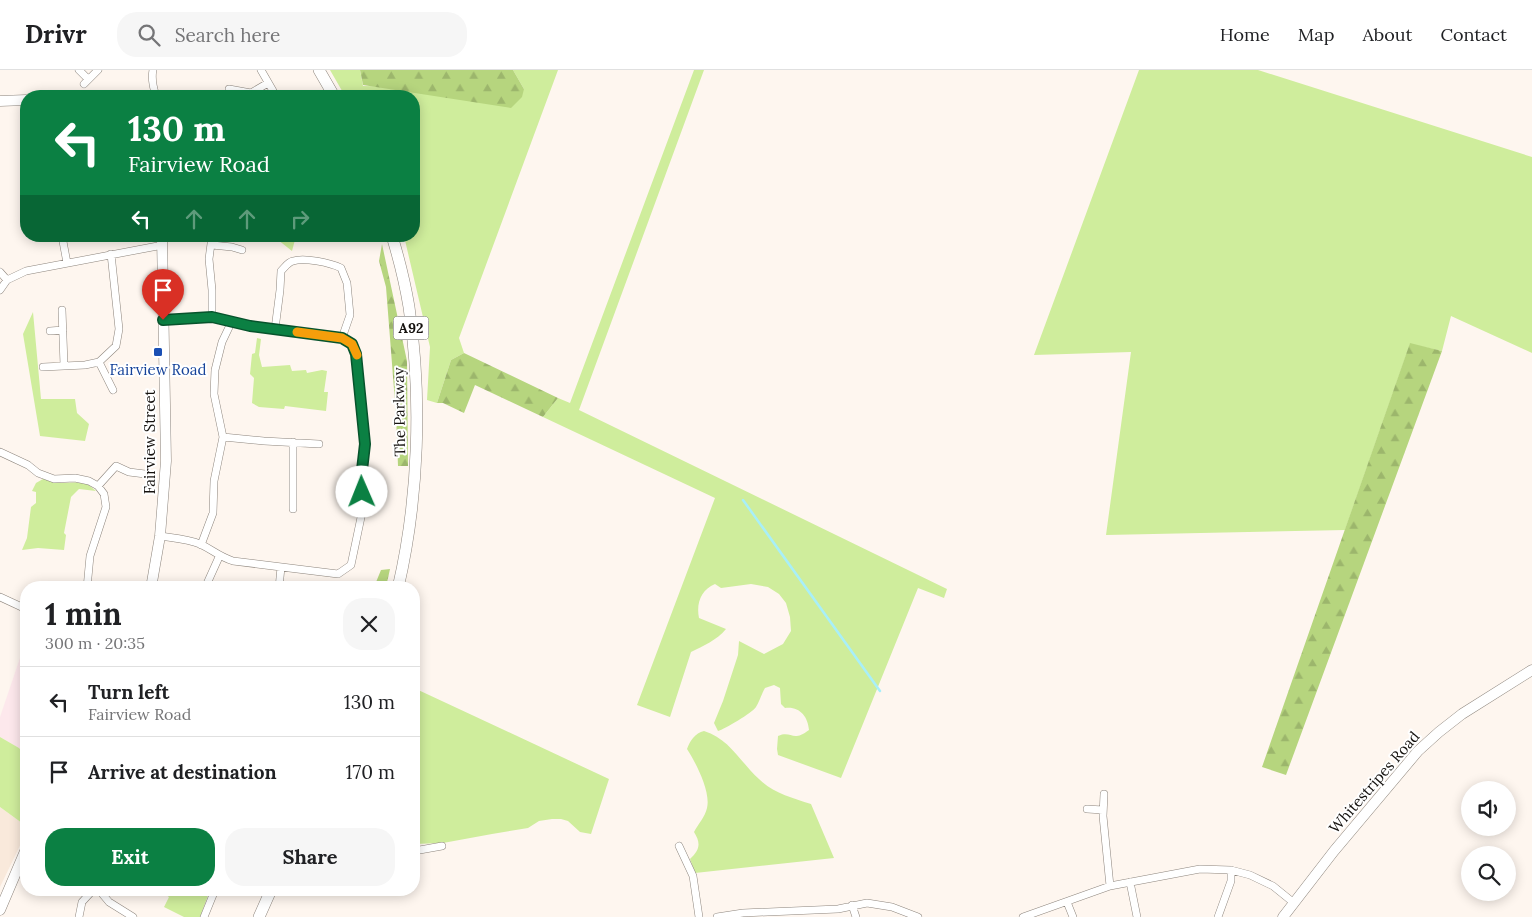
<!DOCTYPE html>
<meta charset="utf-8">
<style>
:root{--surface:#fff;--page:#f6f6f6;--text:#202124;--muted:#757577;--line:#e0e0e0;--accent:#0b8043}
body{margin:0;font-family:Lora,serif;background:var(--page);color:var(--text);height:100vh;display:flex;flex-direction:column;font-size:19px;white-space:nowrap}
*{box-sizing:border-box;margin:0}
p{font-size:16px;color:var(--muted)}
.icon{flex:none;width:28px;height:28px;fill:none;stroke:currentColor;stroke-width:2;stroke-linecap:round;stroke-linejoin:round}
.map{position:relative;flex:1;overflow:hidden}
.drawer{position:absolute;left:20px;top:511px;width:400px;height:315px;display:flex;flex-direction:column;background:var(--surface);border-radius:20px;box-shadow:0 2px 12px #0003}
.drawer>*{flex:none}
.hud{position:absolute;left:20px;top:20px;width:400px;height:152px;border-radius:20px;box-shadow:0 2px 12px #0003;background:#0b8043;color:#fff;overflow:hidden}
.tools{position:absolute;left:1461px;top:711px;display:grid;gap:10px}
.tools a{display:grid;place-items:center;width:55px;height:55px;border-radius:50%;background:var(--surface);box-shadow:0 2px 12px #0003;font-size:25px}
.pin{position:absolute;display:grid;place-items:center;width:42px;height:42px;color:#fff;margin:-51px -21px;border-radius:50% 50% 50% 0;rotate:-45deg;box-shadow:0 0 5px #0007}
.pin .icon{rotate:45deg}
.me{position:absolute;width:55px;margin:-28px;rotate:359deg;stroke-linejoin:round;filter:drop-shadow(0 0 4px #0008)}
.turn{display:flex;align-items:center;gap:18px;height:105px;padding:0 25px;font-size:22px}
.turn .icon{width:65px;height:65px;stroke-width:2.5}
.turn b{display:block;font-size:35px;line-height:42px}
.lanes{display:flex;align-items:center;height:48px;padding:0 25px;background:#0003;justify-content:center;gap:25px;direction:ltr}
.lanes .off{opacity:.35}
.round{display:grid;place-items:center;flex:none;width:52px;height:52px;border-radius:20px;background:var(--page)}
.headline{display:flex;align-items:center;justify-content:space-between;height:85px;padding:0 25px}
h1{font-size:30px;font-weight:800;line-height:38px}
.primary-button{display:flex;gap:10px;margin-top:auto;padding:10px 25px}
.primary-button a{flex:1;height:58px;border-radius:20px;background:var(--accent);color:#fff;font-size:20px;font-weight:800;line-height:58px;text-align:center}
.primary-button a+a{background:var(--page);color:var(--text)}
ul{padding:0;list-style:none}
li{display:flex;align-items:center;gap:15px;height:70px;padding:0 25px;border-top:1px solid var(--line)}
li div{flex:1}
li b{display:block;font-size:19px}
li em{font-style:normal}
header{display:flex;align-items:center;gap:30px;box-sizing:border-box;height:70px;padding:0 25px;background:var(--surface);border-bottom:1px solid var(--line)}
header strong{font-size:24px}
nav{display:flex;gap:28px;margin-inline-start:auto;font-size:18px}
.search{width:350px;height:45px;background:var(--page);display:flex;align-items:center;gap:12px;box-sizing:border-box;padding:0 18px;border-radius:20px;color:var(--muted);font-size:19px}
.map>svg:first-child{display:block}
.commercial{fill:#fde8ec}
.built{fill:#f9e9db}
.grass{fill:#cfed9c}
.forest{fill:url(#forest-firs)}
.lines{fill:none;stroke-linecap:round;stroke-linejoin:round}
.stream{stroke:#a8eff9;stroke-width:2.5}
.street-casing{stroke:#8d857d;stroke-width:8}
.secondary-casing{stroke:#8d857d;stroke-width:11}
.primary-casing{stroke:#8d857d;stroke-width:12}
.street{stroke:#fff;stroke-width:7}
.secondary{stroke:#fff;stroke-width:10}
.primary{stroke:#fff;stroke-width:11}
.route-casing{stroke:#07532c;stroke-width:12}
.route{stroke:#0b8043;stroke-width:9}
.slow{stroke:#f59e0b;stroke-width:9}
.transit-dot{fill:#1a4fb4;stroke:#fff;stroke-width:2}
.labels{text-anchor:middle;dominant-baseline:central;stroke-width:4;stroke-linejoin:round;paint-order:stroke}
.shield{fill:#fff;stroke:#5a5856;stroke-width:1}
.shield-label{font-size:14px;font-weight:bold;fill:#14110e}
.transit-label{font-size:15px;fill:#164399;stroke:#fff}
.street-label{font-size:15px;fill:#14110e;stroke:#fff}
</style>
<header>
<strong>Drivr</strong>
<div class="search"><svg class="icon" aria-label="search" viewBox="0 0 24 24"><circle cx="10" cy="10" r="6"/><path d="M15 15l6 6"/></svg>Search here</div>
<nav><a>Home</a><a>Map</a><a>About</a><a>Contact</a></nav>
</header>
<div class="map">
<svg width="1532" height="847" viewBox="0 0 1532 847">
<defs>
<pattern id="forest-firs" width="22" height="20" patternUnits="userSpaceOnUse" patternTransform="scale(1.25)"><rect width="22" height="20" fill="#b6d57e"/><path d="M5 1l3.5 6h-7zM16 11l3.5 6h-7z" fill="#9cb66c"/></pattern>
</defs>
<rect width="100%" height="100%" fill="#fef6ef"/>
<path class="commercial" d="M 24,576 L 26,577 L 26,686 L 19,678 L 0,667 L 0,647 Z"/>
<path class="built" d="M 0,737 L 26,756 L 26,763 L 0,817 Z"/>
<path class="grass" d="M 330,0 L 360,0 L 363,16 L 524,19 L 513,0 L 558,0 L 459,268 L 464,283 L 451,290 L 437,333 L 427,330 L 430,277 L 404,166 L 414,166 L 414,26 L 345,26 Z
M 694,0 L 704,0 L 579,340 L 947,519 L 944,528 L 918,518 L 841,708 L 778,685 L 777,679 L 778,666 C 792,660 792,673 809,660 C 808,646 799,636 785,638 L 781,634 L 780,618 L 774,615 L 765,618 C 762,623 759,633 756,637 C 752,643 725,659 718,661 L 714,653 L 723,631 L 738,585 L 739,571 L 764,584 L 783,574 L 791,561 L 790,547 L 786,533 L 779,524 L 768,517 L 751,514 L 721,518 L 715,514 C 701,520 696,533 699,548 L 726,559 C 717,570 703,576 691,582 L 670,647 L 637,635 L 715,428 L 543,347 L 558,328 L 570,333 Z
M 1139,0 L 1258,0 L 1532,87 L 1532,283 L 1451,246 L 1442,281 L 1410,274 L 1345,460 L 1106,465 L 1131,282 L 1034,285 Z
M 273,166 L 296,166 L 292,181 Z
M 33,242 L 41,329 L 75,329 L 77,343 L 89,354 L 85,371 L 40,366 L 23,264 Z
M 257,268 L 261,269 L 259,285 L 262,297 L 290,295 L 292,301 L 306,300 L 307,303 L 322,300 L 327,301 L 324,322 L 328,322 L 326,341 L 285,336 L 284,339 L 259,337 L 252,333 L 254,308 L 250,304 L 252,284 L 255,283 Z
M 43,409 L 61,413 L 85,412 L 96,421 L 79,419 L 71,427 L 64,463 L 66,465 L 64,480 L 38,478 L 22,480 L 27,468 L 31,437 L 36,433 L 36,422 L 32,421 L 36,413 Z
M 414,618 L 609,709 L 591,764 L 580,762 L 568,751 L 561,749 L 552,749 L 539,751 L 528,758 L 492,764 L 443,773 L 414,774 Z
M 704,661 C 730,669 740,692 759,709 C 773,723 792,728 811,734 L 834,788 L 695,803 L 690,789 C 700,780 701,773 694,762 C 698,754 705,747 707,738 C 711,722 696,693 687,679 C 690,671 695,663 704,661 Z
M 0,667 L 19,678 L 26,686 L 26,756 L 0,737 Z
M 159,820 L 210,820 L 200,847 L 184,847 L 164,837 L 169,827 Z"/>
<path class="forest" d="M 360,0 L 513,0 L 524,19 L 522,27 L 511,38 L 363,15 Z
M 382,174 L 407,291 L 408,396 L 398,396 L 396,345 L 386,217 L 379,191 Z
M 1410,273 L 1442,281 L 1286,705 L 1262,697 Z
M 464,283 L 558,328 L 543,347 L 475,315 L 464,343 L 443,333 L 437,333 L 451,290 Z
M 390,499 L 386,517 L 374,517 L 381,500 Z"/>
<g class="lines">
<path class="stream" d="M 743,430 L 880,621"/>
<g class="street-casing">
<path id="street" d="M 79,0 L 88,9
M 153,0 C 151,9 153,17 156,26
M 261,0 L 276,26
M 84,14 L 98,0
M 229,19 L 251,23 L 268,13
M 62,166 L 67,193
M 212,175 L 232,177 L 242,180
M 0,202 L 7,210
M 0,220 L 7,210 L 26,201 L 163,175
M 62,240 L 64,295
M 212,247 L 212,220 L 209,189 L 212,166
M 275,259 L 280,220 L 281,201 C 285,197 288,192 293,191 C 304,187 331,193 341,198 L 347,213 L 350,245 L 342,268
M 50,261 L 63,260
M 99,292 L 113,320
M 43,297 L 85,295 L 99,292 L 116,276 L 119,259 L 111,184
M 223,367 L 264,371 L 319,374
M 0,382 L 28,395 L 38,403 L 54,409 L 75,408 L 89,411 L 98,416 L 104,424 L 106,437 L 90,486 L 87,518
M 98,416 L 116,396 L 129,402 L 145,404
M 293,439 L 293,372
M 160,466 C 173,468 188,469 200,474 C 213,480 218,486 233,491 L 338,504 L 351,495 L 364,433 L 361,411 L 365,374 L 356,284 L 352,274 L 342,268 L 250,256 L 212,247 L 163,250
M 201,475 L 213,443 L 214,411 L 223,367 L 214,324 L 215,300 L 222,272 L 232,251
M 205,518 L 219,487
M 279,518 L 281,497
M 0,527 L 26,539
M 1104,724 L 1103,746 L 1110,816
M 1087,739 L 1103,740
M 679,776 L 693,806 L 699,847
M 414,781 L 442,776
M 1130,812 L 1137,847
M 99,820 L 109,832 L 133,847
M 1067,832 L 1073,847
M 852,835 L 856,847
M 79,847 L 82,832 L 93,820
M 204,847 L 215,820
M 717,847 L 743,843 L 838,839 L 867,833 L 892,837 L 918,847
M 1023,847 L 1110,816 L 1200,799 L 1231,800 L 1250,805 L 1273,816 L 1294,833
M 1218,847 L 1231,811 L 1231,800"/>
</g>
<g class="secondary-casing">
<path id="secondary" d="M 0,31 L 26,30
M 151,518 L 160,466 L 166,391 L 162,166
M 0,840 L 26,779
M 1283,847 L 1334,781 L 1418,681 L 1439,662 L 1462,644 L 1532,600"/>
</g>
<g class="primary-casing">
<path id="primary" d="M 319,0 L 334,26
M 392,166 C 399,189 405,213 409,237 C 422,327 419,428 398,518
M 259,847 L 271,820"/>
</g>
<use href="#street" class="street"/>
<use href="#secondary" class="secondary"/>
<use href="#primary" class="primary"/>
</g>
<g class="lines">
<g class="route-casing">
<path id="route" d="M 163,250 L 212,247 L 250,256 L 342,268 L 352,274 L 356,284 L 365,374 L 362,400 L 362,422"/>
</g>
<use href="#route" class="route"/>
<path class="slow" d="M 297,262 L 342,268 L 352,274 L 357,285"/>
</g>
<rect class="transit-dot" x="153" y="277" width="10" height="10" rx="2.5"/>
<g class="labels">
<rect class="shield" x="393.5" y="246.5" width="35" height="23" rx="4"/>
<g class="shield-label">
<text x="411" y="258">A92</text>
</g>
<g class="transit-label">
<text x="158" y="299">Fairview Road</text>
</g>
<g class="street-label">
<text transform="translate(399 342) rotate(-91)">The Parkway</text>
<text transform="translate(149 372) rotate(-90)">Fairview Street</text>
<text transform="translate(1374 712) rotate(-49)">Whitestripes Road</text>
</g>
</g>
</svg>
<div class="tools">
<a><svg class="icon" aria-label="sound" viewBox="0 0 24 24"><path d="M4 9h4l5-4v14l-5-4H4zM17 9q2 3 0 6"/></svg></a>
<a><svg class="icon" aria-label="search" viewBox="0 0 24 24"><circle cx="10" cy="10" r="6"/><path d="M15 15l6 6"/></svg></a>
</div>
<div class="pin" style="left:163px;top:250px;background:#d93025"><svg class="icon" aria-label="arrive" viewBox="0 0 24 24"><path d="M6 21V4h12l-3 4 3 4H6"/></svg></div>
<svg class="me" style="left:362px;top:422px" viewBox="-20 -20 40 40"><circle r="19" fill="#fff"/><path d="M0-13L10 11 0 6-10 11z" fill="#0b8043"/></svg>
<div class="hud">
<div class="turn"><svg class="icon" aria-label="left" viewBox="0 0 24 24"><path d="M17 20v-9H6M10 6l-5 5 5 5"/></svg><div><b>130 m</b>Fairview Road</div></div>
<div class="lanes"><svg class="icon" aria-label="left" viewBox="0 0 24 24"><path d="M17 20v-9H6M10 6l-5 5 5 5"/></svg><svg class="icon off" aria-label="ahead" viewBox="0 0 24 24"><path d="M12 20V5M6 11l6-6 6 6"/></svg><svg class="icon off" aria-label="ahead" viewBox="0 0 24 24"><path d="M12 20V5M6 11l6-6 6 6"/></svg><svg class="icon off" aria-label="right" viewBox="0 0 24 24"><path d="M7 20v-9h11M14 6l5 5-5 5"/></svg></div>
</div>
<section class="drawer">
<div class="headline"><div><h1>1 min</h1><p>300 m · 20:35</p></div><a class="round"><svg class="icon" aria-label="close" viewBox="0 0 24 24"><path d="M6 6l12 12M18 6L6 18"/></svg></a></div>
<ul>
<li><svg class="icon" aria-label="left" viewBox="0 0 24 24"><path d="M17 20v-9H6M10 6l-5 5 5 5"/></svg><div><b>Turn left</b><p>Fairview Road</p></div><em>130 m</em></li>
<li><svg class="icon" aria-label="arrive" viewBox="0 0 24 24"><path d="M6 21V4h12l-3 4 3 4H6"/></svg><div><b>Arrive at destination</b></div><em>170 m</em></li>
</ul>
<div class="primary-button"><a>Exit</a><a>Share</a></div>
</section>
</div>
